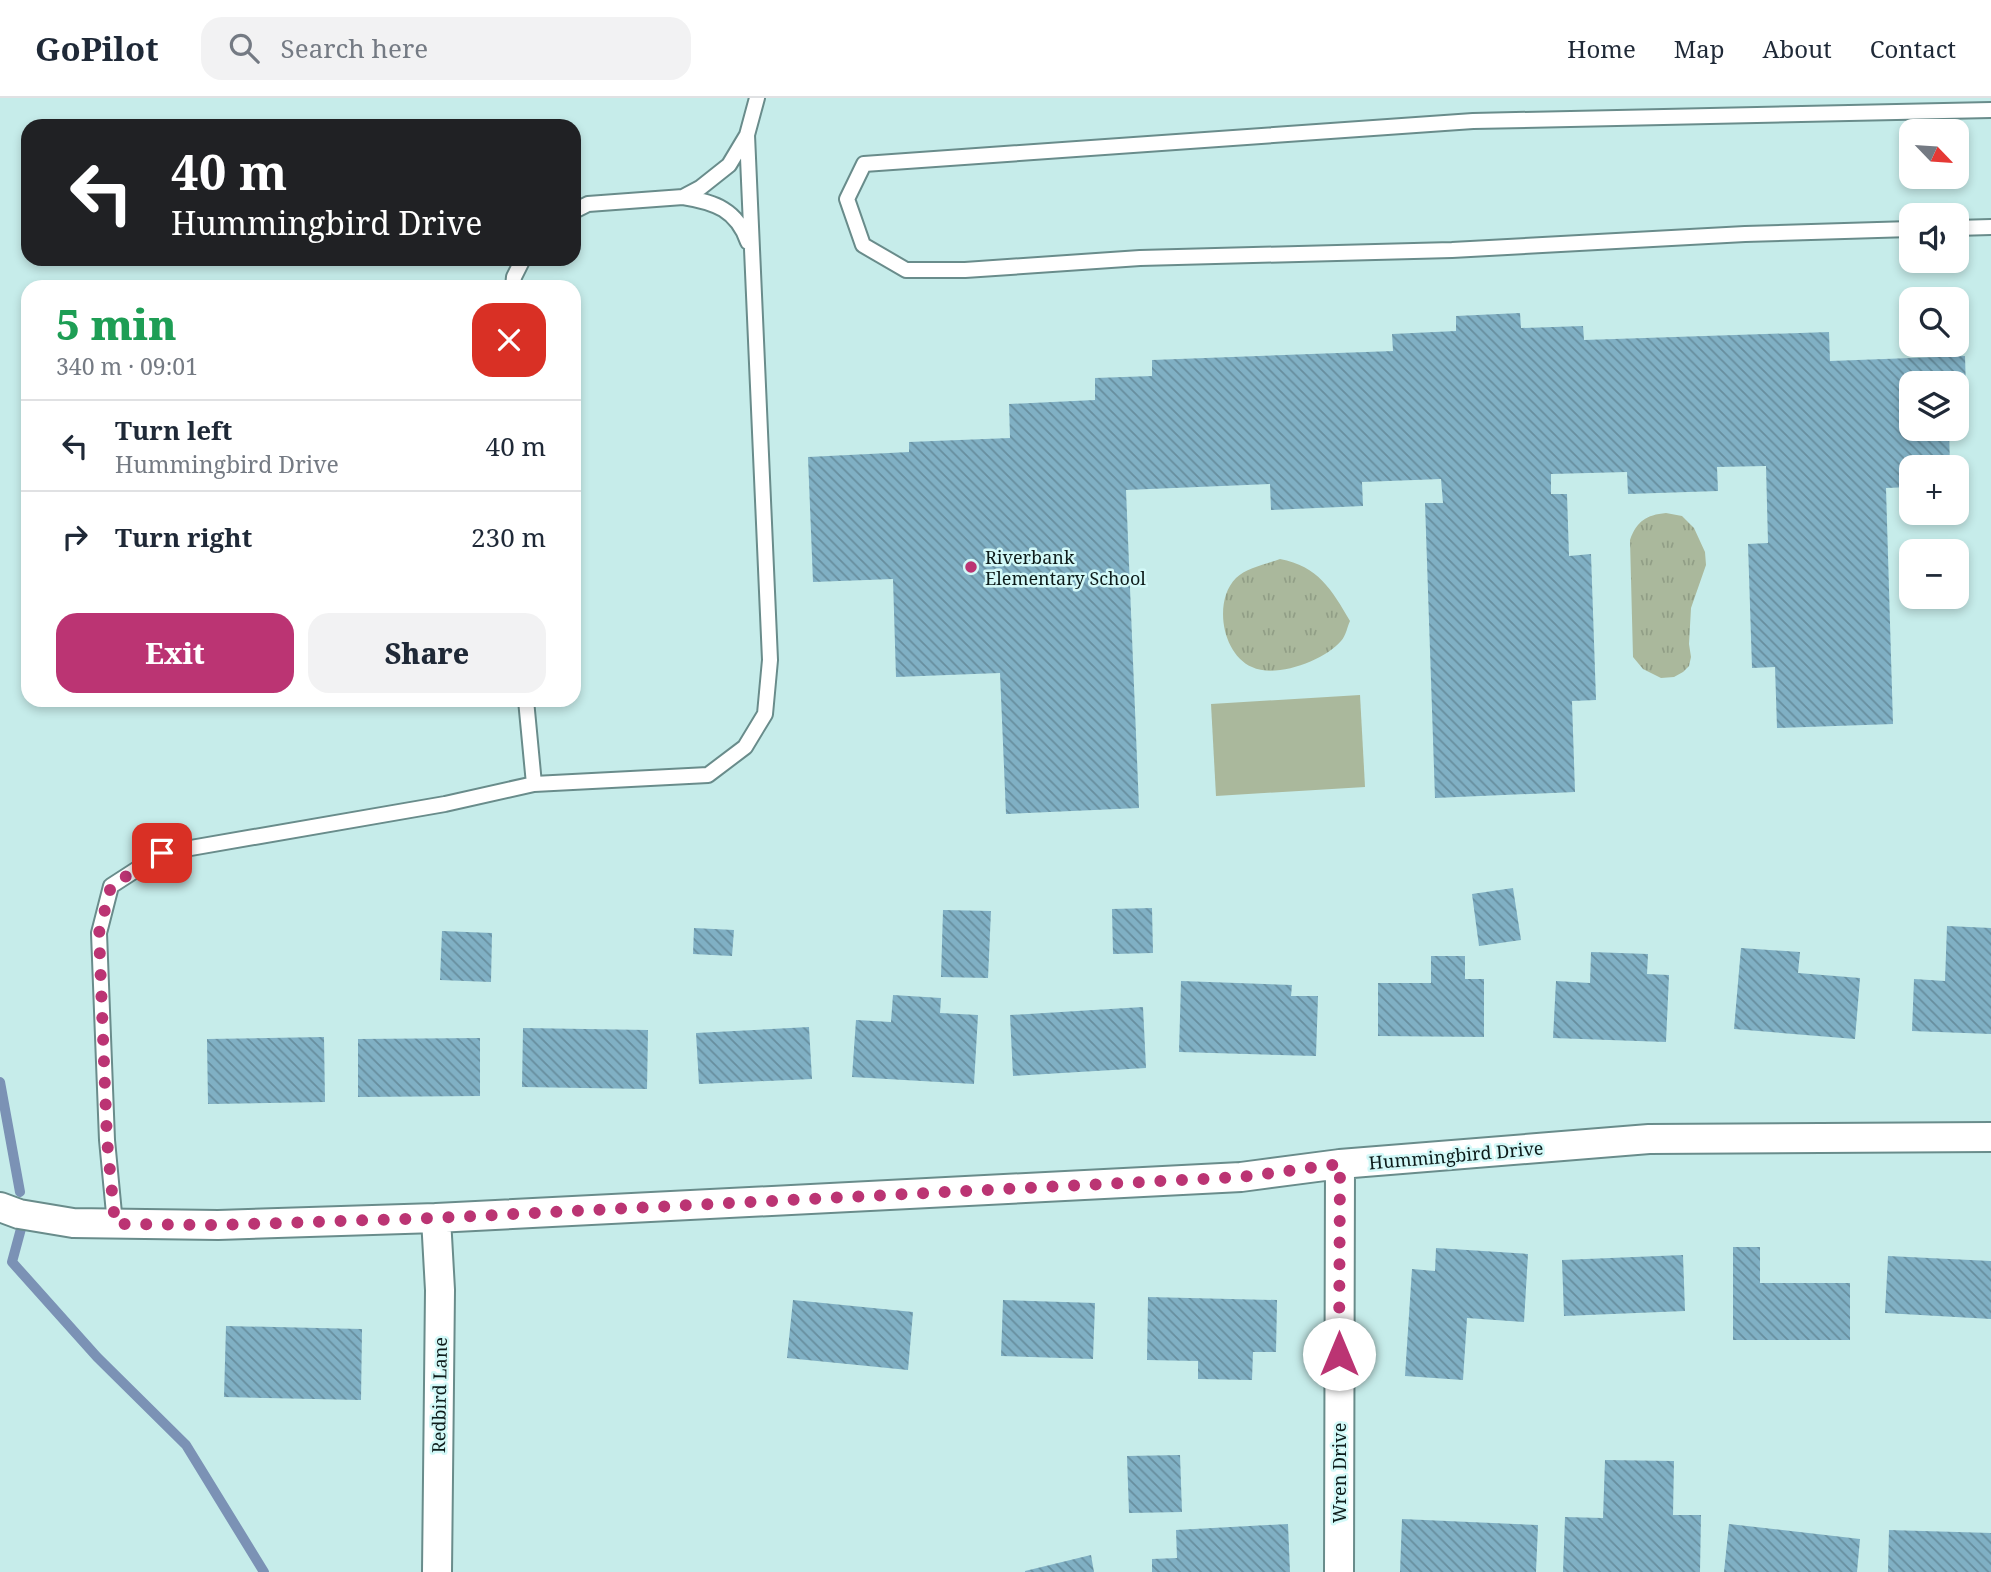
<!DOCTYPE html>
<meta charset="utf-8">
<style>
:root{--surface:#fff;--page:#f2f2f3;--text:#1f2937;--muted:#747a83;--line:#e0e1e3;--accent:#bb3473}
body{margin:0;font-family:"Noto Serif",serif;background:var(--page);color:var(--text);height:100vh;display:flex;flex-direction:column;font-size:26px;white-space:nowrap}
*{box-sizing:border-box;margin:0}
p{font-size:23px;color:var(--muted)}
.icon{flex:none;width:38px;height:38px;fill:none;stroke:currentColor;stroke-width:2;stroke-linecap:round;stroke-linejoin:round}
.map{position:relative;flex:1;overflow:hidden}
.drawer{position:absolute;left:21px;top:182px;width:560px;height:427px;display:flex;flex-direction:column;background:var(--surface);border-radius:21px;box-shadow:0 4px 10px #0003}
.drawer>*{flex:none}
.hud{position:absolute;left:21px;top:21px;width:560px;height:147px;border-radius:21px;box-shadow:0 4px 10px #0003;background:#202124;color:#fff;overflow:hidden}
.needle{width:46px;rotate:115deg}
.fabs{position:absolute;left:1899px;top:21px;display:grid;gap:14px}
.fabs a{display:grid;place-items:center;width:70px;height:70px;border-radius:14px;background:var(--surface);box-shadow:0 4px 10px #0003;font-size:35px}
.pin{position:absolute;display:grid;place-items:center;width:60px;height:60px;color:#fff;margin:-30px;border-radius:14px;box-shadow:0 4px 10px #0006}
.me{position:absolute;width:77px;margin:-38px;rotate:0deg;stroke-linejoin:round;filter:drop-shadow(0 0 5px #0008)}
.turn{display:flex;align-items:center;gap:24px;height:147px;padding:0 35px;font-size:32px}
.turn .icon{width:91px;height:91px;stroke-width:2.5}
.turn b{display:block;font-size:49px;line-height:60px}
.round{display:grid;place-items:center;flex:none;width:74px;height:74px;border-radius:21px;background:var(--page)}
.headline{display:flex;align-items:center;justify-content:space-between;height:119px;padding:0 35px}
h1{font-size:42px;font-weight:800;line-height:52px;color:#1e9e55}
.action{display:flex;gap:14px;margin-top:auto;padding:14px 35px}
.action a{flex:1;height:80px;border-radius:21px;background:var(--accent);color:#fff;font-size:28px;font-weight:800;line-height:80px;text-align:center}
.action a+a{background:var(--page);color:var(--text)}
ul{padding:0;list-style:none}
li{display:flex;align-items:center;gap:21px;height:91px;padding:0 35px;border-top:2px solid var(--line)}
li div{flex:1}
li b{display:block;font-size:26px}
li em{font-style:normal}
header{display:flex;align-items:center;gap:42px;box-sizing:border-box;height:98px;padding:0 35px;background:var(--surface);border-bottom:2px solid var(--line)}
header strong{font-size:33px}
nav{display:flex;gap:38px;margin-inline-start:auto;font-size:24px}
.search{width:490px;height:63px;background:var(--page);display:flex;align-items:center;gap:18px;box-sizing:border-box;padding:0 24px;border-radius:21px;color:var(--muted);font-size:26px}
.map>svg:first-child{display:block}
.park{fill:url(#park-tufts)}
.pitch{fill:#aab89c}
.lines{fill:none;stroke-linecap:round;stroke-linejoin:round}
.stream{stroke:#7b92b5;stroke-width:10}
.building{fill:url(#building-back-hatch)}
.service-casing{stroke:#698c8b;stroke-width:18}
.minor-casing{stroke:#698c8b;stroke-width:32}
.service{stroke:#fff;stroke-width:14}
.minor{stroke:#fff;stroke-width:28}
.route{stroke:#bb3473;stroke-width:12;stroke-dasharray:0 21.6}
.poi-dot{fill:#bb3473;stroke:#d3f9f8;stroke-width:2.5}
.labels{text-anchor:middle;dominant-baseline:central;stroke-width:5;stroke-linejoin:round;paint-order:stroke}
.poi-label{font-size:18px;fill:#0d1b1a;stroke:#d3f9f8;text-anchor:start}
.street-label{font-size:18px;fill:#0d1b1a;stroke:#d3f9f8}
</style>
<header>
<strong>GoPilot</strong>
<div class="search"><svg class="icon" aria-label="search" viewBox="0 0 24 24"><circle cx="10" cy="10" r="6"/><path d="M15 15l6 6"/></svg>Search here</div>
<nav><a>Home</a><a>Map</a><a>About</a><a>Contact</a></nav>
</header>
<div class="map">
<svg width="1991" height="1474" viewBox="0 0 1991 1474">
<defs>
<pattern id="park-tufts" width="24" height="20" patternUnits="userSpaceOnUse" patternTransform="scale(1.75)"><rect width="24" height="20" fill="#aab89c"/><path d="M3 7l-1-3M5 7V3M7 7l1-3M15 17l-1-3M17 17v-4M19 17l1-3" fill="none" stroke="#919e86"/></pattern>
<pattern id="building-back-hatch" width="6" height="6" patternUnits="userSpaceOnUse" patternTransform="scale(1.75)"><rect width="6" height="6" fill="#80b0c4"/><path d="M-1 5l2 2M0 0l6 6M5-1l2 2" fill="none" stroke="#678e9e"/></pattern>
</defs>
<rect width="100%" height="100%" fill="#c6ecea"/>
<path class="park" d="M 1666,415 L 1682,418 L 1694,430 L 1705,454 L 1706,467 L 1691,510 L 1689,546 L 1691,559 L 1689,568 L 1683,574 L 1674,579 L 1661,580 L 1643,571 L 1633,559 L 1630,442 C 1637,423 1646,417 1666,415 Z
M 1280,461 C 1318,468 1332,492 1350,523 C 1347,529 1346,538 1341,543 C 1325,562 1276,581 1252,569 C 1222,556 1213,503 1236,480 C 1246,470 1267,466 1280,461 Z"/>
<path class="pitch" d="M 1360,597 L 1365,689 L 1216,698 L 1211,606 Z"/>
<g class="lines">
<path class="stream" d="M 0,984 L 20,1094
M 22,1127 L 12,1164 L 97,1259 L 186,1347 L 264,1474"/>
</g>
<path class="building" d="M 1520,215 L 1521,230 L 1583,228 L 1584,242 L 1829,234 L 1830,263 L 1965,258 L 1967,325 L 1956,325 L 1956,285 L 1911,285 L 1911,331 L 1949,331 L 1950,369 L 1911,369 L 1911,389 L 1886,390 L 1893,626 L 1777,630 L 1775,569 L 1752,570 L 1748,446 L 1768,445 L 1766,368 L 1717,369 L 1718,393 L 1628,396 L 1627,374 L 1551,376 L 1551,396 L 1567,396 L 1569,458 L 1591,456 L 1596,602 L 1572,603 L 1575,694 L 1435,700 L 1425,405 L 1443,405 L 1441,381 L 1362,384 L 1363,408 L 1271,412 L 1270,386 L 1126,392 L 1139,710 L 1006,716 L 1000,575 L 896,579 L 893,481 L 813,484 L 808,359 L 909,354 L 909,344 L 1010,340 L 1009,306 L 1095,302 L 1095,280 L 1152,278 L 1152,262 L 1393,253 L 1392,236 L 1456,233 L 1456,218 Z
M 1513,790 L 1521,842 L 1479,848 L 1472,796 Z
M 1152,810 L 1153,855 L 1113,856 L 1112,811 Z
M 943,812 L 991,813 L 988,880 L 941,879 Z
M 1947,828 L 1991,830 L 1991,936 L 1912,933 L 1914,881 L 1945,883 Z
M 694,830 L 734,832 L 732,858 L 693,856 Z
M 442,833 L 492,835 L 491,884 L 440,882 Z
M 1741,850 L 1800,854 L 1798,875 L 1860,880 L 1855,941 L 1734,931 Z
M 1591,854 L 1648,856 L 1647,876 L 1669,877 L 1666,944 L 1553,940 L 1556,883 L 1590,885 Z
M 1431,858 L 1465,858 L 1465,881 L 1484,881 L 1484,939 L 1378,938 L 1378,885 L 1431,885 Z
M 1181,883 L 1292,887 L 1291,898 L 1318,898 L 1316,958 L 1179,954 Z
M 893,897 L 941,900 L 940,915 L 978,917 L 974,986 L 852,979 L 856,922 L 891,924 Z
M 1143,909 L 1146,970 L 1013,978 L 1010,917 Z
M 809,929 L 812,981 L 699,986 L 696,935 Z
M 523,930 L 648,932 L 647,991 L 522,989 Z
M 324,939 L 325,1004 L 208,1006 L 207,941 Z
M 480,940 L 480,998 L 358,999 L 358,941 Z
M 1733,1149 L 1760,1149 L 1760,1185 L 1850,1185 L 1850,1242 L 1733,1242 Z
M 1436,1150 L 1528,1156 L 1524,1224 L 1467,1220 L 1463,1282 L 1405,1278 L 1412,1171 L 1435,1173 Z
M 1683,1157 L 1685,1213 L 1564,1218 L 1562,1162 Z
M 1888,1158 L 1991,1163 L 1991,1221 L 1885,1215 Z
M 1148,1199 L 1277,1202 L 1276,1254 L 1253,1254 L 1252,1282 L 1198,1281 L 1198,1263 L 1147,1262 Z
M 793,1202 L 913,1214 L 908,1272 L 787,1260 Z
M 1003,1202 L 1095,1205 L 1093,1261 L 1001,1258 Z
M 226,1228 L 362,1231 L 361,1302 L 224,1299 Z
M 1180,1357 L 1182,1414 L 1129,1415 L 1127,1358 Z
M 1605,1362 L 1674,1363 L 1673,1417 L 1701,1417 L 1700,1474 L 1563,1474 L 1565,1419 L 1603,1420 Z
M 1402,1421 L 1538,1427 L 1536,1474 L 1400,1474 Z
M 1288,1426 L 1290,1474 L 1152,1474 L 1152,1461 L 1177,1460 L 1176,1432 Z
M 1729,1426 L 1860,1441 L 1857,1474 L 1724,1474 Z
M 1889,1432 L 1991,1435 L 1991,1474 L 1888,1474 Z
M 1091,1457 L 1094,1474 L 1025,1474 L 1025,1473 Z"/>
<g class="lines">
<g class="service-casing">
<path id="service" d="M 683,99 C 715,104 737,112 748,144
M 574,113 L 588,106 L 683,99 L 700,90 L 729,67 L 747,37 L 757,0
M 1956,130 L 1991,129
M 1911,131 L 1745,136 L 1452,152 L 1140,160 L 965,172 L 906,172 L 863,147 L 847,101 L 864,66 L 1473,23 L 1991,12
M 513,189 L 514,179 L 523,161
M 526,602 L 534,686 L 708,677 L 745,649 L 765,616 L 770,562 L 747,37
M 115,1126 L 107,1042 L 99,835 L 111,788 L 162,755 L 445,706 L 534,686"/>
</g>
<g class="minor-casing">
<path id="minor" d="M 0,1109 L 19,1116 L 73,1125 L 218,1127 L 436,1120 L 1241,1079 L 1340,1066 L 1649,1041 L 1991,1039
M 436,1120 L 440,1192 L 437,1474
M 1339,1474 L 1340,1066"/>
</g>
<use href="#service" class="service"/>
<use href="#minor" class="minor"/>
</g>
<g class="lines">
<path class="route" d="M 162,755 L 111,788 L 99,835 L 107,1042 L 115,1126 L 218,1127 L 436,1120 L 1241,1079 L 1340,1066 L 1339,1256"/>
</g>
<circle class="poi-dot" cx="971" cy="469" r="7"/>
<g class="labels">
<g class="poi-label">
<text x="985" y="459">Riverbank<tspan x="985" dy="21">Elementary School</tspan></text>
</g>
<g class="street-label">
<text transform="translate(1456 1057) rotate(-5)">Hummingbird Drive</text>
<text transform="translate(439 1297) rotate(-89)">Redbird Lane</text>
<text transform="translate(1339 1375) rotate(-90)">Wren Drive</text>
</g>
</g>
</svg>
<div class="fabs">
<a><svg class="needle" viewBox="-14 -14 28 28"><path d="M0-13l5 13h-10z" fill="#e53935"/><path d="M0 13l5-13h-10z" fill="#747a83"/></svg></a>
<a><svg class="icon" aria-label="sound" viewBox="0 0 24 24"><path d="M4 9h4l5-4v14l-5-4H4zM17 9q2 3 0 6"/></svg></a>
<a><svg class="icon" aria-label="search" viewBox="0 0 24 24"><circle cx="10" cy="10" r="6"/><path d="M15 15l6 6"/></svg></a>
<a><svg class="icon" aria-label="layers" viewBox="0 0 24 24"><path d="M12 4l9 5-9 5-9-5zM3 14l9 5 9-5"/></svg></a>
<a>+</a>
<a>−</a>
</div>
<div class="pin" style="left:162px;top:755px;background:#d93025"><svg class="icon" aria-label="arrive" viewBox="0 0 24 24"><path d="M6 21V4h12l-3 4 3 4H6"/></svg></div>
<svg class="me" style="left:1339px;top:1256px" viewBox="-20 -20 40 40"><circle r="19" fill="#fff"/><path d="M0-13L10 11 0 6-10 11z" fill="#bb3473"/></svg>
<div class="hud">
<div class="turn"><svg class="icon" aria-label="left" viewBox="0 0 24 24"><path d="M17 20v-9H6M10 6l-5 5 5 5"/></svg><div><b>40 m</b>Hummingbird Drive</div></div>
</div>
<section class="drawer">
<div class="headline"><div><h1>5 min</h1><p>340 m · 09:01</p></div><a class="round" style="background:#d93025;color:#fff"><svg class="icon" aria-label="close" viewBox="0 0 24 24"><path d="M6 6l12 12M18 6L6 18"/></svg></a></div>
<ul>
<li><svg class="icon" aria-label="left" viewBox="0 0 24 24"><path d="M17 20v-9H6M10 6l-5 5 5 5"/></svg><div><b>Turn left</b><p>Hummingbird Drive</p></div><em>40 m</em></li>
<li><svg class="icon" aria-label="right" viewBox="0 0 24 24"><path d="M7 20v-9h11M14 6l5 5-5 5"/></svg><div><b>Turn right</b></div><em>230 m</em></li>
</ul>
<div class="action"><a>Exit</a><a>Share</a></div>
</section>
</div>
